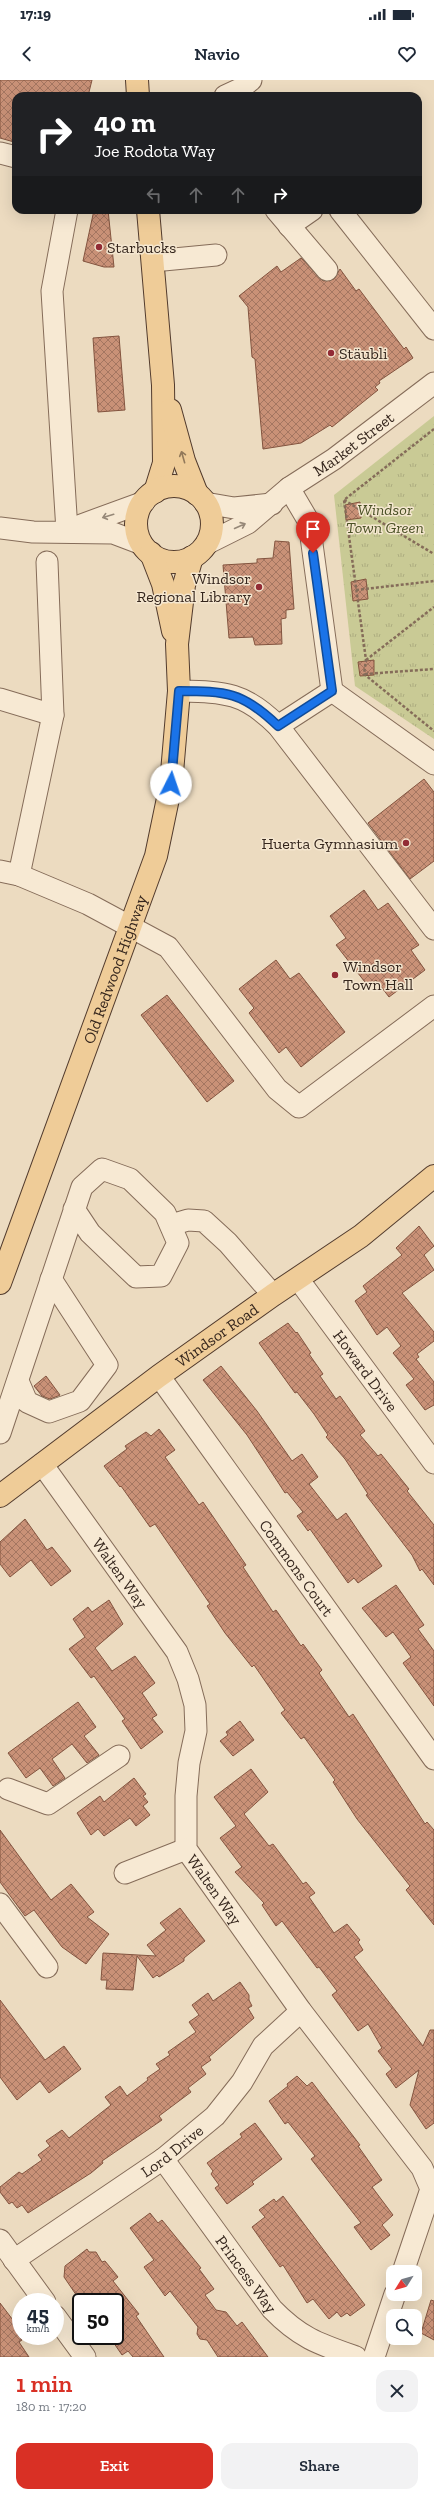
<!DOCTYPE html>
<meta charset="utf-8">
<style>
:root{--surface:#fff;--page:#f2f2f3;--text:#1f2937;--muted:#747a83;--accent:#d93025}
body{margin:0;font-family:"Zilla Slab",serif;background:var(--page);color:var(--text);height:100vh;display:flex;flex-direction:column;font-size:15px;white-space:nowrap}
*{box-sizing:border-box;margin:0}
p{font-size:13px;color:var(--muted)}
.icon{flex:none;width:22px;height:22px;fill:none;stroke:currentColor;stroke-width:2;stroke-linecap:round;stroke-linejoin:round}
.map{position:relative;height:2277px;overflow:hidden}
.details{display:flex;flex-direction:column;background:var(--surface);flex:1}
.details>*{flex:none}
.hud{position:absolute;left:12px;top:12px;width:410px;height:122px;border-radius:12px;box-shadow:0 4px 16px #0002;background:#202124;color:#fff;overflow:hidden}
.needle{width:26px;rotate:233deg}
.buttons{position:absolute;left:386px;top:2185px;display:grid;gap:8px}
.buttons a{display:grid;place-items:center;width:36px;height:36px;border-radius:8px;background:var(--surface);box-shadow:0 4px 16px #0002;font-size:20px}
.speed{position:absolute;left:12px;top:2213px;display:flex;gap:8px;font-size:20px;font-weight:700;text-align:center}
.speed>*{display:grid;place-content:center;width:52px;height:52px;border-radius:50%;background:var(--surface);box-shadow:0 4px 16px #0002;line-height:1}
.speed small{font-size:10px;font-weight:400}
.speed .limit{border:2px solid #111;border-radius:6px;background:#fff;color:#111}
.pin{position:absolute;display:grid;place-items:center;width:34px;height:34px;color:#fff;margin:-41px -17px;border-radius:50% 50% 50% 0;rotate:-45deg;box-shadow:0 0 4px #0007}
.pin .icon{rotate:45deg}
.me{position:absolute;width:44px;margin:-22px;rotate:4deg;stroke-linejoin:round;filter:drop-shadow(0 0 3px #0008)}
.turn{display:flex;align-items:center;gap:14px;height:84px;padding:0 16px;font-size:18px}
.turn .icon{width:52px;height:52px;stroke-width:2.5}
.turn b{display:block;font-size:28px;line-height:34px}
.lanes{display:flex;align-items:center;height:38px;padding:0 16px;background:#0003;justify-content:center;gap:20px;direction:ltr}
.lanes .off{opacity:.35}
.round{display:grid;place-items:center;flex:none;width:42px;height:42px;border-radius:12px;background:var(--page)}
.head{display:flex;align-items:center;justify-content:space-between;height:68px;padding:0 16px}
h1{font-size:24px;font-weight:600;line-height:30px;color:var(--accent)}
.button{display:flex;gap:8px;margin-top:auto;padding:8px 16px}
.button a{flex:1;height:46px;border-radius:12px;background:var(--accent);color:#fff;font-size:16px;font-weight:600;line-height:46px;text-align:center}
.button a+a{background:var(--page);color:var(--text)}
.status{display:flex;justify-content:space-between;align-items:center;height:28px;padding:0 20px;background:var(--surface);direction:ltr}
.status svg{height:11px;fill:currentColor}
header{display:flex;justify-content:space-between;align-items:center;height:52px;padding:0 16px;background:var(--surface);font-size:18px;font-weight:600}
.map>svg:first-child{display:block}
.park{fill:url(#park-tufts)}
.building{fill:url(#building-cross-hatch);stroke:#83543f}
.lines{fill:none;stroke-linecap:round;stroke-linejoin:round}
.minor-casing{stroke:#856c59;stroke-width:23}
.major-casing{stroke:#523b2d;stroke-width:24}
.path{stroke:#856c59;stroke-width:2.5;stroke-dasharray:3 2;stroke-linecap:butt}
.minor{stroke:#f7e9d3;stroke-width:21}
.major{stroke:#efcc98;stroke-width:22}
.oneway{stroke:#92795a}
.oneway2{stroke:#968878}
.route-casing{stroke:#114b97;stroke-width:10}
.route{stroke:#1a73e8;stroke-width:7}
.poi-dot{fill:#922b35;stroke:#f4e6cf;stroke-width:1.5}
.labels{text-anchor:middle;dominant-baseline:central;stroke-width:3;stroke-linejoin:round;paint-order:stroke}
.poi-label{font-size:16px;fill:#35261d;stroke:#f4e6cf;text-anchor:start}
.street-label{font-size:16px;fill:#35261d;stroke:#f4e6cf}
.park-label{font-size:16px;font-style:italic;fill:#495024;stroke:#f4e6cf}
</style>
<div class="status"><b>17:19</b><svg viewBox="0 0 49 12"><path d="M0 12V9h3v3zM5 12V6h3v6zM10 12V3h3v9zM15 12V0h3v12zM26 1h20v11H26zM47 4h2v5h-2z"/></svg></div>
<header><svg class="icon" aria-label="back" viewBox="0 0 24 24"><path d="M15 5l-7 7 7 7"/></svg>Navio<svg class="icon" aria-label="heart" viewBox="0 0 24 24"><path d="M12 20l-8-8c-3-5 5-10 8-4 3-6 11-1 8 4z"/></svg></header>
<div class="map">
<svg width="434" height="2277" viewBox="0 0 434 2277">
<defs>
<pattern id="park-tufts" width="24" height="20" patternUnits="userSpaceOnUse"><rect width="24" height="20" fill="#c9ca95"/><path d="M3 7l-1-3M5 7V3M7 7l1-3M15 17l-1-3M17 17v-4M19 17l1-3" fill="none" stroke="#adad80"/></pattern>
<pattern id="building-cross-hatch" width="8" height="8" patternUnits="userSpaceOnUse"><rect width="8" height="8" fill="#c99177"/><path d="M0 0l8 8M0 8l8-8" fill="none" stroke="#a47661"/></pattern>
</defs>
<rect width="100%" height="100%" fill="#ecdbc0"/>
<path class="park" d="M 434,336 L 434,659 L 355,606 L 334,415 Z"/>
<path class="building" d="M 0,0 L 92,0 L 88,16 L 16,16 L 16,52 L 14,62 L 0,58 Z
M 94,130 L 108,130 L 114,187 L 104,187 L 83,181 Z
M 301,178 L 323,201 L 334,199 L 340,189 L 356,211 L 359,209 L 404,269 L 406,267 L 413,278 L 379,301 L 380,303 L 375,307 L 378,310 L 332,347 L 330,345 L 301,363 L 263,369 L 255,279 L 252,277 L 248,227 L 239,216 L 277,186 L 281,192 Z
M 119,256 L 125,330 L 98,332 L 93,258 Z
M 360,422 L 361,438 L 346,440 L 345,425 Z
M 275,461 L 289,462 L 294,529 L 286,530 L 286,538 L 281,539 L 282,564 L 255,565 L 253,557 L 229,558 L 223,485 L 257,483 L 257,479 L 273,478 Z
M 366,499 L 368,519 L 353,521 L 351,502 Z
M 374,580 L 374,595 L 360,596 L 358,582 Z
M 424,699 L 434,712 L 434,781 L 410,799 L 368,743 Z
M 364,810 L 378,830 L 388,823 L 419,865 L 411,870 L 425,890 L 389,917 L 376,900 L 368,906 L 336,865 L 346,858 L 330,836 Z
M 276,880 L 290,899 L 299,893 L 345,952 L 301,987 L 286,967 L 279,973 L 249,933 L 254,928 L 239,909 Z
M 167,915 L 234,1001 L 207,1022 L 141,935 Z
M 419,1146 L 434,1166 L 424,1175 L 434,1190 L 402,1213 L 434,1252 L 434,1261 L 417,1274 L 419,1277 L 416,1279 L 434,1302 L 434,1325 L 425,1330 L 406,1305 L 414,1299 L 393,1273 L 401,1266 L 387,1247 L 377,1255 L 355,1221 L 367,1212 L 363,1206 L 402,1175 L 396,1168 Z
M 288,1243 L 296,1253 L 297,1252 L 311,1273 L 309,1274 L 323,1294 L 320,1296 L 336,1319 L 340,1316 L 365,1351 L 360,1355 L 378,1376 L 381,1374 L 409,1409 L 407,1411 L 434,1445 L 434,1505 L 422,1489 L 420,1491 L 412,1475 L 366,1415 L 368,1414 L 345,1379 L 326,1357 L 328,1355 L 314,1334 L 297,1312 L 295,1313 L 259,1263 Z
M 221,1286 L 257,1331 L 292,1381 L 302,1374 L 318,1397 L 309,1404 L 337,1440 L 346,1433 L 382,1486 L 358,1503 L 354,1498 L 348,1503 L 310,1449 L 308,1451 L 297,1436 L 303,1432 L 287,1412 L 285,1413 L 247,1355 L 203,1300 Z
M 46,1296 L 60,1315 L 58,1316 L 50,1319 L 42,1316 L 34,1306 Z
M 159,1349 L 175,1370 L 165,1377 L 199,1425 L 203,1422 L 246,1485 L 243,1487 L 273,1532 L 276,1530 L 301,1566 L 303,1564 L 322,1590 L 319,1593 L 349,1637 L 353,1634 L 425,1744 L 427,1742 L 434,1750 L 434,1845 L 406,1810 L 410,1806 L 357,1739 L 333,1702 L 335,1700 L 304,1657 L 301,1659 L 281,1633 L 285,1630 L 254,1585 L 252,1587 L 225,1553 L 207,1526 L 210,1524 L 155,1444 L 150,1447 L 121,1406 L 120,1407 L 104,1386 L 127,1369 L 125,1366 L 146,1352 L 151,1356 Z
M 25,1439 L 47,1470 L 52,1467 L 71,1491 L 51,1506 L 31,1480 L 10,1497 L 0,1484 L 0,1462 Z
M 396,1505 L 424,1545 L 418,1549 L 434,1571 L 434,1626 L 403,1583 L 411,1577 L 393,1552 L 386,1557 L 362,1528 Z
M 109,1520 L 123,1544 L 95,1568 L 112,1591 L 135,1576 L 155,1603 L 142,1613 L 157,1635 L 152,1638 L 163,1652 L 141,1669 L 122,1641 L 125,1639 L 94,1596 L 91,1598 L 69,1569 L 85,1557 L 73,1539 L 88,1527 L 92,1532 Z
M 78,1622 L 96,1647 L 84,1656 L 99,1675 L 87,1683 L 72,1664 L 52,1679 L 65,1698 L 53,1706 L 40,1688 L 26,1698 L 8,1673 Z
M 240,1641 L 254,1660 L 233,1676 L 220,1661 L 228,1655 L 226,1652 Z
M 251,1689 L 268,1712 L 244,1734 L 269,1766 L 273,1764 L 303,1804 L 306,1802 L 315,1813 L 309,1817 L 334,1853 L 347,1844 L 360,1860 L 358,1862 L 363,1870 L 354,1877 L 423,1966 L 430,1950 L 434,1950 L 434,2043 L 426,2049 L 410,2025 L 419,1990 L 396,2008 L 386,1994 L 392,1989 L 378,1971 L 382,1968 L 368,1944 L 358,1951 L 332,1915 L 337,1911 L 319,1887 L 317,1888 L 282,1841 L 276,1846 L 262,1825 L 264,1823 L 235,1792 L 242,1787 L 220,1758 L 236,1746 L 214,1717 Z
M 134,1698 L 146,1714 L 143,1716 L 148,1722 L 143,1726 L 150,1735 L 136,1746 L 130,1738 L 104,1756 L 98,1749 L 91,1755 L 77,1733 L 100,1716 L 104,1722 Z
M 0,1750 L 51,1820 L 71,1804 L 94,1832 L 87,1837 L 109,1854 L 86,1884 L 62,1867 L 34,1830 L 25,1836 L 0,1802 Z
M 180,1828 L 205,1861 L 184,1878 L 184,1881 L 159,1897 L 157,1895 L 153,1898 L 137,1876 L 133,1910 L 106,1909 L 107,1900 L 101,1900 L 103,1873 L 156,1876 L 147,1865 L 166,1850 L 160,1843 Z
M 240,1902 L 249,1915 L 249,1920 L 252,1926 L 248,1928 L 254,1938 L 209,1977 L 211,1980 L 201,1987 L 206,1994 L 188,2008 L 191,2012 L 159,2036 L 162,2040 L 102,2081 L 103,2083 L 91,2093 L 28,2133 L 22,2125 L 17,2128 L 12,2122 L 9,2124 L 0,2112 L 0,2107 L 19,2092 L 22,2094 L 42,2080 L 38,2075 L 50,2066 L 46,2061 L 62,2050 L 69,2058 L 111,2025 L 105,2017 L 120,2006 L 127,2016 L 148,2000 L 147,1998 L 160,1989 L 156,1984 L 170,1975 L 168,1972 L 196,1952 L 189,1942 L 199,1935 L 192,1925 L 208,1913 L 213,1921 Z
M 0,1920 L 45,1980 L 64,1966 L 81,1989 L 49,2013 L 40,2001 L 17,2020 L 0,1997 Z
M 297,1996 L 307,2006 L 312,2002 L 360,2065 L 358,2066 L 382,2100 L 372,2107 L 393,2135 L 382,2145 L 390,2155 L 371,2170 L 354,2147 L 361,2143 L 311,2079 L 315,2076 L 288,2042 L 285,2044 L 269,2021 L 288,2006 L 287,2004 Z
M 255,2043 L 282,2079 L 252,2102 L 254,2104 L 227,2124 L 215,2108 L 219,2105 L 211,2094 L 213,2091 L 207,2083 L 242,2057 L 240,2054 Z
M 283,2116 L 365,2225 L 350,2236 L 347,2233 L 341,2237 L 337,2232 L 329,2239 L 313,2219 L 307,2223 L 283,2185 L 280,2187 L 252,2147 L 265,2137 L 259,2130 L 274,2119 L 276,2122 Z
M 150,2133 L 158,2143 L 162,2140 L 201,2188 L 199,2189 L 214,2209 L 205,2215 L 216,2230 L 226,2232 L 237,2246 L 242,2242 L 268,2277 L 218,2277 L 207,2260 L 200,2259 L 197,2254 L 198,2247 L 170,2211 L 165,2216 L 144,2187 L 154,2180 L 130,2148 Z
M 87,2169 L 89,2172 L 96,2172 L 102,2182 L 105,2181 L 118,2197 L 113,2201 L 139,2234 L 136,2236 L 164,2277 L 133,2277 L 128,2271 L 122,2275 L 109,2256 L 115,2256 L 115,2222 L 81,2222 L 64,2197 L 65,2186 Z
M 431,2220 L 434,2221 L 434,2260 L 421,2253 Z
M 0,2223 L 19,2248 L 17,2254 L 22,2260 L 19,2262 L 29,2277 L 0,2277 Z"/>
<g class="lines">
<g class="minor-casing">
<g id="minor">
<path d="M 225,16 L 240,9 L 251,0"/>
<path d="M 0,73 L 16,77"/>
<path d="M 276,130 L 327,190"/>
<path d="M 340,130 L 434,249"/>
<path d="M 289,146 L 312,130"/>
<path d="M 153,181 L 216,175"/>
<path d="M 205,423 L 234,428 L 272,424"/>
<path d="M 0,448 L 33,452 L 113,453 L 142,464"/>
<path d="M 73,448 L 144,422"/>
<path d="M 67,451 L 52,211 L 67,130"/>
<path id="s1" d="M 206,464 L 248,443 L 289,408 L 334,379 L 434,303"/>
<path d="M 47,482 L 53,635 L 19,795 L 88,824 L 168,867 L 277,1009 L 299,1027 L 434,926"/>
<path d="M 179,611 C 225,612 244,612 278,646 L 434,849"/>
<path d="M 332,611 L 434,684"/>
<path d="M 0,619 L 53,635"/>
<path d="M 278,646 L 332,611 L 309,442 L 289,408"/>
<path d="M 0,791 L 19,795"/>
<path d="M 171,1145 L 188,1140 L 204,1141 L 228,1163 L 273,1215"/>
<path id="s2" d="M 298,1199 L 434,1383"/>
<path id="s3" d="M 159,1296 L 434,1679"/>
<path d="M 18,1301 L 27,1322 L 49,1332 L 80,1321 L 107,1285 L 51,1199"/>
<path d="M 0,1353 L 82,1107 L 102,1089 L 130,1099 L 165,1133 L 178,1163 L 161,1196 L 136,1197 L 90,1153 L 74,1129"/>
<path id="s4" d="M 42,1384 L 177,1572 L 188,1599 L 195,1625 L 196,1651 L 189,1683 L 186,1716 L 186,1769 L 301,1931 L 422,2088 L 431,2109 L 403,2192"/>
<path d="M 8,1709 L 48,1724 L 119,1676"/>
<path d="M 125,1793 L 186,1769"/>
<path d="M 0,1824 L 47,1887"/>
<path id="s5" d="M 163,2079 L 272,2229 C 300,2258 319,2264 356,2277"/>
<path d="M 0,2160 L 45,2222"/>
<path id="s6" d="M 14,2180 L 163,2079 L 215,2036 L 242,2002 L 263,1966 L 301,1931"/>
<path d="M 55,2236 L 85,2277"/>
<path d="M 374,2277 L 395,2214"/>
</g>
</g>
<g class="major-casing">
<g id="major">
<path d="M 137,0 L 138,16"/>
<path d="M 148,130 L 163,305 L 164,383 L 155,412"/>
<path d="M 170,330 L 184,381 L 197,414"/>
<circle cx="174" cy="444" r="38"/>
<path d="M 151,473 L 163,504 L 173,551"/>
<path id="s7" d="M 0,1203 L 156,776 L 171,704 L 179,611 L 177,564 L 184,505 L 192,477"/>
<path id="s8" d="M 0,1416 L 159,1296 L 273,1215 L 361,1156 L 434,1096"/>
</g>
</g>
<path class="path" d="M 434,349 L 344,420 L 366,580 L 364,594 L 434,651
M 344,420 L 434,474
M 356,510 L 434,501
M 366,580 L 434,527
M 365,594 L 434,589"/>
<use href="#minor" class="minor"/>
<use href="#major" class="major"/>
</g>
<defs><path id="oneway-shaft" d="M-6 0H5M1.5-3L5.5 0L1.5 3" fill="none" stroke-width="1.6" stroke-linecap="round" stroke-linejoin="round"/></defs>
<use class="oneway" href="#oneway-shaft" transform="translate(183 377) rotate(-106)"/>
<g class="oneway2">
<use href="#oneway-shaft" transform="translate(108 436) rotate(163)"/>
<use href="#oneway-shaft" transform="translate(240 446) rotate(-24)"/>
</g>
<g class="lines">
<g class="route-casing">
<path id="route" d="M 171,704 L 179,611 C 226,611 243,612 278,646 L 332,611 L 313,473"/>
</g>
<use href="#route" class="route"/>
</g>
<g class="poi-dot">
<circle cx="99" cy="167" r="4"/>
<circle cx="331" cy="273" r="4"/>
<circle cx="259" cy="507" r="4"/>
<circle cx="406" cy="763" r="4"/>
<circle cx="335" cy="895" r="4"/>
</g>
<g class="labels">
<g class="poi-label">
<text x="107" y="167">Starbucks</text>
<text x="339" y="273">Stäubli</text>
<text x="251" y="498" text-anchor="end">Windsor<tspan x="251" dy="18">Regional Library</tspan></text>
<text x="398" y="763" text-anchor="end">Huerta Gymnasium</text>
<text x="343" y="886">Windsor<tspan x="343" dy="18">Town Hall</tspan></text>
</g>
<g class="street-label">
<text stroke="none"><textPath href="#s1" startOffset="179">Market Street</textPath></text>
<text stroke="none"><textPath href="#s7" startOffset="334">Old Redwood Highway</textPath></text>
<text stroke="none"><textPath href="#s8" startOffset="270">Windsor Road</textPath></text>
<text stroke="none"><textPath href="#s2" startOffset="114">Howard Drive</textPath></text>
<text stroke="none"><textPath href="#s3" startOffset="236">Commons Court</textPath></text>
<text stroke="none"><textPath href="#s4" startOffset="134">Walten Way</textPath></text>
<text stroke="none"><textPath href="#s4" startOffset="482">Walten Way</textPath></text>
<text stroke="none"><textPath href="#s6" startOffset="192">Lord Drive</textPath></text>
<text stroke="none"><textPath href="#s5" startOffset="142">Princess Way</textPath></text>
</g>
<g class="park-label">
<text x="385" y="429">Windsor<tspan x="385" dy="18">Town Green</tspan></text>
</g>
</g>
</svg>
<div class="buttons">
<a><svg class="needle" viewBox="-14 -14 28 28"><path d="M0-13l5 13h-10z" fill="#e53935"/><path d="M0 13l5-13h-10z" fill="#747a83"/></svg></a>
<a><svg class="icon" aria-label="search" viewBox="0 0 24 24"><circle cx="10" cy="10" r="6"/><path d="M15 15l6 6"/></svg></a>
</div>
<div class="speed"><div>45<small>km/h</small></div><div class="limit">50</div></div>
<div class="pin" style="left:313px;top:473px;background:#d93025"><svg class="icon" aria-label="arrive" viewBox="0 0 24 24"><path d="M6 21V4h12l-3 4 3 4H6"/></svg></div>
<svg class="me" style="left:171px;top:704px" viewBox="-20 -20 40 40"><circle r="19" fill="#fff"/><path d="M0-13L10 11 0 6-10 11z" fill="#1a73e8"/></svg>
<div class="hud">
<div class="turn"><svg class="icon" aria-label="right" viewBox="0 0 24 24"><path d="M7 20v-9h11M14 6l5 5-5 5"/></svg><div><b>40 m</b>Joe Rodota Way</div></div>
<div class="lanes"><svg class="icon off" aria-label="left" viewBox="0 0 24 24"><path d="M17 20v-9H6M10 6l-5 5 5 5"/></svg><svg class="icon off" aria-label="ahead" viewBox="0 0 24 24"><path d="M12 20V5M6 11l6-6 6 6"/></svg><svg class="icon off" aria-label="ahead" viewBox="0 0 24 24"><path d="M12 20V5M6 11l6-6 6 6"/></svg><svg class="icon" aria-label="right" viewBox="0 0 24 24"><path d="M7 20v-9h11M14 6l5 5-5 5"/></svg></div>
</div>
</div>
<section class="details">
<div class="head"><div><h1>1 min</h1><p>180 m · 17:20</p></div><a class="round"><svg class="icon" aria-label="close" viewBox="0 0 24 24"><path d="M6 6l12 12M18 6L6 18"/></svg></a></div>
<div class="button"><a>Exit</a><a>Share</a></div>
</section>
